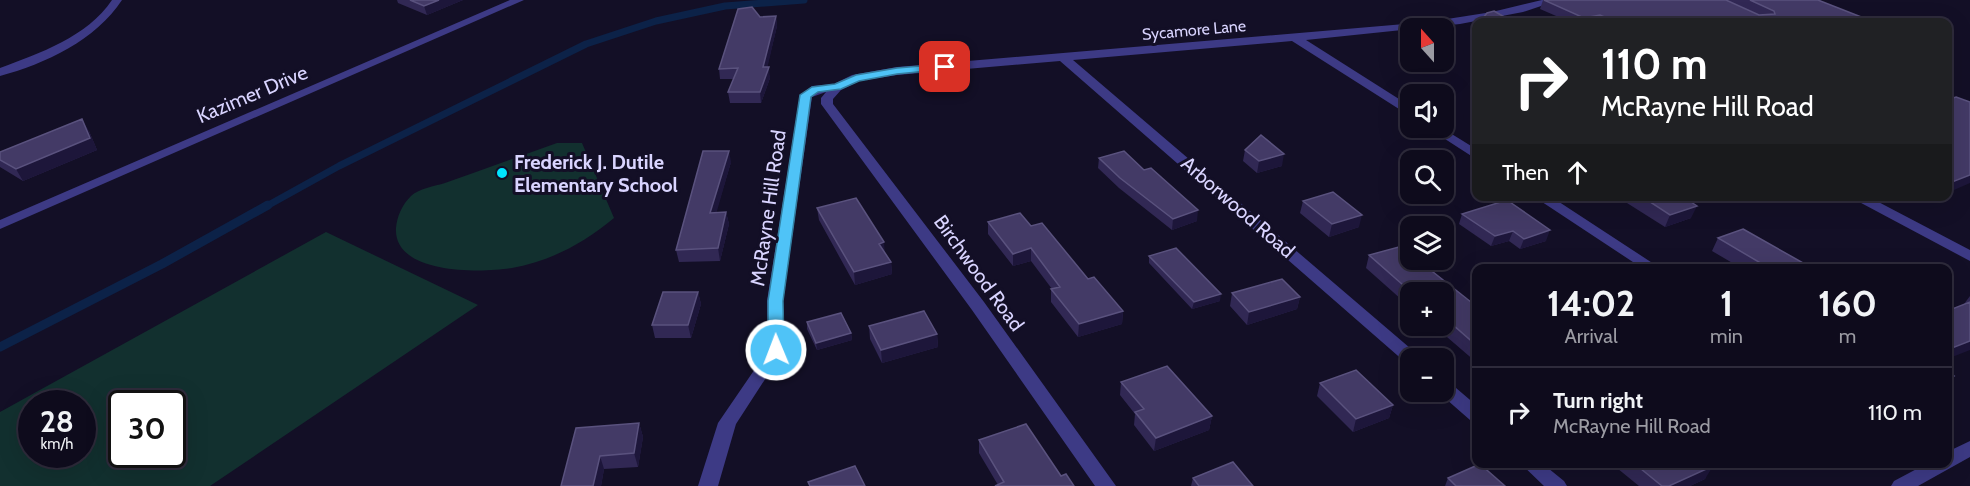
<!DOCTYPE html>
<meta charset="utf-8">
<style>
:root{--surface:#0e0b1c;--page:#1c1929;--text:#f1f3f6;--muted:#9b9ba3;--line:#2e2b3b}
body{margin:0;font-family:Cabin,sans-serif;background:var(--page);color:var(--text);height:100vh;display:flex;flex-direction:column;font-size:22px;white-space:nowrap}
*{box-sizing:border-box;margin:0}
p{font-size:20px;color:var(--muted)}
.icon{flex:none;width:33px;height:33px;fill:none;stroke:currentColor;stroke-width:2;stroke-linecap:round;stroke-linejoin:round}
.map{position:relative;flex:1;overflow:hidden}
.details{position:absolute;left:1472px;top:264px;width:480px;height:204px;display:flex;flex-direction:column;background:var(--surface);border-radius:12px;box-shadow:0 6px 24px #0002,0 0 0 2px var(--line)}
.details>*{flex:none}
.hud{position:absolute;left:1472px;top:18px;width:480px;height:183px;border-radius:12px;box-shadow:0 6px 24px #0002,0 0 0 2px var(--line);background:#202124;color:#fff;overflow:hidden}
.needle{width:39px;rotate:339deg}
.buttons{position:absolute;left:1400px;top:18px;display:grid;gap:12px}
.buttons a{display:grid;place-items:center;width:54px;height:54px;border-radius:12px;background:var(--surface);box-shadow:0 6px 24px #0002,0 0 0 2px var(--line);font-size:30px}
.speed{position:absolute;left:18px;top:390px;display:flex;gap:12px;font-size:30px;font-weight:700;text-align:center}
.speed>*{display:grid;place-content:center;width:78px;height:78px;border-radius:50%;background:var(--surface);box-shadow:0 6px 24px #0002,0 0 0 2px var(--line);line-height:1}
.speed small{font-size:15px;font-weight:400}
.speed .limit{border:3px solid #111;border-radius:9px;background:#fff;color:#111}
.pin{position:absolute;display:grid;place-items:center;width:51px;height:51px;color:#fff;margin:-26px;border-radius:12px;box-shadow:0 3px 9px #0006}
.me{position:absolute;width:66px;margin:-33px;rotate:359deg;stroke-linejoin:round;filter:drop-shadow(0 0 4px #0008)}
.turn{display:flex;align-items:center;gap:21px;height:126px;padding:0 30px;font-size:27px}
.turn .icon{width:78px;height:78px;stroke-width:2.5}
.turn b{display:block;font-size:42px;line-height:51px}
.then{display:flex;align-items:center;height:57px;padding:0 30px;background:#0003;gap:12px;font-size:22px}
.eta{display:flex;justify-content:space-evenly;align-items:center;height:102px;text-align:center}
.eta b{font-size:36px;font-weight:800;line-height:42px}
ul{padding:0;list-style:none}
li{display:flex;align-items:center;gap:18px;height:90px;padding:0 30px;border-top:2px solid var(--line)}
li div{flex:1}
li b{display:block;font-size:22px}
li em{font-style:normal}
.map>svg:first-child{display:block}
.green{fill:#12302f;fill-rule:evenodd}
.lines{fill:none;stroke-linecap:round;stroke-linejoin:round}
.stream-far1{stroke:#0c2248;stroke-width:7}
.stream{stroke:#0c2248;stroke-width:9}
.minor{fill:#3d3a85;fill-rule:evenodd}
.wall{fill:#312854}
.shaded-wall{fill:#1d163a}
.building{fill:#433a66;stroke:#5a527e;stroke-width:1.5}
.route{fill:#4fc3f7;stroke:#337fa1;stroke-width:1.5}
.poi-dot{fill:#00e5ff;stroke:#130f26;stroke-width:2}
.labels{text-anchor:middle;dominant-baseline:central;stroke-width:6;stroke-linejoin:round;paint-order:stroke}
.far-street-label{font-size:16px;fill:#d9d4ff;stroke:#130f26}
.street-label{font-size:20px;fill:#d9d4ff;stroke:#130f26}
.poi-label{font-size:20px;font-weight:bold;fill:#d9d4ff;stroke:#130f26;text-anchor:start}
</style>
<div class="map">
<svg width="1970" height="486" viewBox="0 0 1970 486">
<rect width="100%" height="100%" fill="#130f26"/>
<path class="green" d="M 557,143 L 582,143 L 614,218 C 584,243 551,261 512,268 C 482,273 393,275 396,228 C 397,216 402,205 411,196 C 418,189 435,186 445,183 C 482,170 520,156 557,143 Z
M 326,232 L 478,305 L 210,486 L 0,486 L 0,412 ZM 32,404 L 82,404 L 82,454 L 32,454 ZM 122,404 L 172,404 L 172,454 L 122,454 Z"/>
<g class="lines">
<path class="stream-far1" d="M 265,207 L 339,166 L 586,44 L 656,21 L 725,6 L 804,0"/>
<path class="stream" d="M 0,347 L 162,264 L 268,205"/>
<path class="minor" d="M 112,0 L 122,0 C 96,40 45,64 0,76 L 0,68 C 40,53 87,37 112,0 Z
M 510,0 L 524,0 L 0,229 L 0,220 Z
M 1542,0 L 1559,0 L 1523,12 L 1460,24 L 1306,40 L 1410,106 L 1410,116 L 1292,41 L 1073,60 L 1417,354 L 1419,358 L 1410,358 L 1410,364 L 1405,362 L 1060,61 L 897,75 L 859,81 L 841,90 L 833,99 L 833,104 L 984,302 L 1116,486 L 1095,486 L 972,310 L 821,104 L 821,98 L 826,92 L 812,97 L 783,301 L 784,350 L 736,424 L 718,486 L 698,486 L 718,423 L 768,350 L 767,301 L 800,95 L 812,86 L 834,84 L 852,75 L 897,67 L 1428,22 L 1492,12 Z
M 1428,128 L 1442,128 L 1476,149 L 1476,159 Z
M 1533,196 L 1550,196 L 1660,268 L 1642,268 Z
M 1848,196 L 1867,196 L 1970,250 L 1970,261 Z
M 1443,380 L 1449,382 L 1476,405 L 1476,422 L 1470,420 L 1438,392 L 1443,392 Z
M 1970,441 L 1970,457 L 1918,486 L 1891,486 L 1894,481 L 1926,464 L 1947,464 L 1947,452 Z
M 1521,464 L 1543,464 L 1564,481 L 1567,486 L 1544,486 Z"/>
</g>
<path class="wall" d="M 397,0 L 463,0 L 427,15 L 398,3 Z
M 1543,0 L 1818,0 L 1874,22 L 1570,22 L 1540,9 Z
M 776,16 L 777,26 L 767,67 L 770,78 L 761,103 L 730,103 L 728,92 L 734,79 L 720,79 L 719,69 L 760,17 Z
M 89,131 L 97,150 L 23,181 L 0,167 L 0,152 Z
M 1245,150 L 1282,166 L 1257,173 L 1243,161 Z
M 1099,158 L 1197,221 L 1172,230 L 1119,188 L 1098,168 Z
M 731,162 L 716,212 L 726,212 L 729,224 L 720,261 L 679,262 L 676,250 Z
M 1629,196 L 1682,196 L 1691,218 L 1665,227 L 1627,203 Z
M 1303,201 L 1359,227 L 1329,237 L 1300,213 Z
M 817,208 L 884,242 L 884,252 L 891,262 L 892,274 L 855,285 L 819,220 Z
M 1462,214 L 1546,241 L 1520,249 L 1509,241 L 1491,246 L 1459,224 Z
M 988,222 L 1031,226 L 1123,311 L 1122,324 L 1078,337 L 1051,302 L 1051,289 L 1052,289 L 1031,261 L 1013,266 L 988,234 Z
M 1718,238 L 1812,268 L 1741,268 L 1712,251 Z
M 1369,255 L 1432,261 L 1430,269 L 1476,306 L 1476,362 L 1440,331 L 1432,334 L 1422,326 L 1443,326 L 1443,292 L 1410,292 L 1410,316 L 1400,307 L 1402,300 L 1366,268 Z
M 1149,256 L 1220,301 L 1192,309 L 1149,263 Z
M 698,292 L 701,304 L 691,338 L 655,338 L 652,325 Z
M 1232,293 L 1300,297 L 1297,309 L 1247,325 L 1230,306 Z
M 1970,296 L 1970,350 L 1964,304 Z
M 807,322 L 851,333 L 852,340 L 817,350 L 807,329 Z
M 869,326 L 937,334 L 938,347 L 882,363 L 870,339 Z
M 1121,382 L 1212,416 L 1209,430 L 1154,451 L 1134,425 L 1135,414 L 1120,395 Z
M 1320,383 L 1393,405 L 1389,418 L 1353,432 L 1317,396 Z
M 639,423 L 643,437 L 638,467 L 604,469 L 601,486 L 561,486 Z
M 979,440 L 1061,476 L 998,485 L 979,453 Z
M 1612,464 L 1711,464 L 1705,479 L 1690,486 L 1639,486 Z
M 1193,478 L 1253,486 L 1191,486 Z
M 1448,478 L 1505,486 L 1445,486 Z"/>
<path class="shaded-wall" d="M 439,0 L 463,0 L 427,15 L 424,6 Z
M 1600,15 L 1597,22 L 1583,22 L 1584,18 Z
M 776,16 L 777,26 L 765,78 L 763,67 Z
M 769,67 L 770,78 L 761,103 L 760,92 Z
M 82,119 L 89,131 L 97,150 L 23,181 L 16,169 Z
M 729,151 L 731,162 L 713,225 L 710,213 Z
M 1284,154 L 1282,166 L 1257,173 L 1259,161 Z
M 1970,175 L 1970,183 L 1947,193 L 1947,184 Z
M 1697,206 L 1691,218 L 1665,227 L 1670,215 Z
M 1198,210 L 1197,221 L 1172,230 L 1173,219 Z
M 726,212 L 729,224 L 720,261 L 718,248 Z
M 1362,215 L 1359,227 L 1329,237 L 1332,224 Z
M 1550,230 L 1546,241 L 1520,249 L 1524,239 Z
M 1513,231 L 1509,241 L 1491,246 L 1495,236 Z
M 884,242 L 885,255 L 879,244 Z
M 1031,248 L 1031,261 L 1013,266 L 1013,254 Z
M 1432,261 L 1428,274 L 1423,264 Z
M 891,262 L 892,274 L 855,285 L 854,272 Z
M 698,292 L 701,304 L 691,338 L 688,325 Z
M 1221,294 L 1220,301 L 1192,309 L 1194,302 Z
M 1300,297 L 1297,309 L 1247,325 L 1249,312 Z
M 1123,311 L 1122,324 L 1078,337 L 1079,324 Z
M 1435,326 L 1442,326 L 1440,331 L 1432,334 Z
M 851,333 L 852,340 L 817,350 L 816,343 Z
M 937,334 L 938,347 L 882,363 L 881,350 Z
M 1970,341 L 1970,350 L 1947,359 L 1947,350 Z
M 1954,376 L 1947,386 L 1947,380 Z
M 1393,405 L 1389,418 L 1353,432 L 1356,419 Z
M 1212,416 L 1209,430 L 1154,451 L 1156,438 Z
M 639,423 L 643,437 L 638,467 L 634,453 Z
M 600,456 L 604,469 L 601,486 L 593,486 Z
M 1713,466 L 1705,479 L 1690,486 L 1669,486 Z"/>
<path class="building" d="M 410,0 L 439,0 L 424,6 Z
M 1544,0 L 1726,0 L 1759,15 L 1775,14 L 1774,11 L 1750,0 L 1818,0 L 1874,22 L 1616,22 L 1600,15 L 1584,18 Z
M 752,7 L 760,17 L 776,16 L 763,67 L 769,67 L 760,92 L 728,92 L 738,68 L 719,69 L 738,9 Z
M 1494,11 L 1513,22 L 1488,22 L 1483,18 L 1487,13 Z
M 1956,97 L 1970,102 L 1970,175 L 1947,184 L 1947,100 Z
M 82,119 L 90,138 L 16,169 L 0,160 L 0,152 Z
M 1261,135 L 1284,154 L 1259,161 L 1245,150 Z
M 703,151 L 729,151 L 710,213 L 726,212 L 718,248 L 676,250 Z
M 1124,151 L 1144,170 L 1151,168 L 1198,210 L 1173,219 L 1120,178 L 1099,158 Z
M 1333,192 L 1362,215 L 1332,224 L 1303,201 Z
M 1641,196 L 1682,196 L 1697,206 L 1670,215 Z
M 856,198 L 884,242 L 879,244 L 891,262 L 854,272 L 817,208 Z
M 1507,200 L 1550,230 L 1524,239 L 1513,231 L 1495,236 L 1462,214 Z
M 1020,213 L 1031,226 L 1042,223 L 1088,279 L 1094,277 L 1123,311 L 1079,324 L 1051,289 L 1060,287 L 1031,248 L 1013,254 L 988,222 Z
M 1743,229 L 1812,268 L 1769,268 L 1718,238 Z
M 1410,244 L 1410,260 L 1430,260 L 1432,261 L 1423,264 L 1476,306 L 1476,345 L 1445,318 L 1443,319 L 1443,292 L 1410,292 L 1410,300 L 1403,294 L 1411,292 L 1369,255 Z
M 1176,248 L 1221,294 L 1194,302 L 1149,256 Z
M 1282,279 L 1300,297 L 1249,312 L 1232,293 Z
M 663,292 L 698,292 L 688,325 L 652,325 Z
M 1970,302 L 1970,341 L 1947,350 L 1947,311 Z
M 924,311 L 937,334 L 881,350 L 869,326 Z
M 841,313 L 851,333 L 816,343 L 807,322 Z
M 1167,366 L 1212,416 L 1156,438 L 1135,412 L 1144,409 L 1121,382 Z
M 1356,370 L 1393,405 L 1356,419 L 1320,383 Z
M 1947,372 L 1954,376 L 1947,380 Z
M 639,423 L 634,453 L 600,456 L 593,486 L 561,486 L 576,428 Z
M 1026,424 L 1061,476 L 1066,474 L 1074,486 L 995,486 L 1004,482 L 979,440 Z
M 1233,462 L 1253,486 L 1199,486 L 1193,478 Z
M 1480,464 L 1505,486 L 1456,486 L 1448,478 Z
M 1635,464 L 1711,464 L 1713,466 L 1669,486 L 1662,486 Z
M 855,466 L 865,486 L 810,486 L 808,482 Z"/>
<path class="route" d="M 945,64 L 950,67 L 948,69 L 897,74 L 859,81 L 841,89 L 818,92 L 811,97 L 783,301 L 784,350 L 782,354 L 771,354 L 768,350 L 768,301 L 800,95 L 812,87 L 835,84 L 856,75 L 897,68 Z"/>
<circle class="poi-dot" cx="502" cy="173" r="6"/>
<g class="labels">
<g class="far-street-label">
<text transform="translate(1194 30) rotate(-5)">Sycamore Lane</text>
</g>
<g class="street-label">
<text transform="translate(252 94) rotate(-23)">Kazimer Drive</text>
<text transform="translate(1238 207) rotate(41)">Arborwood Road</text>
<text transform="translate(768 208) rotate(-82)">McRayne Hill Road</text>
<text transform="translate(979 273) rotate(54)">Birchwood Road</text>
</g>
<g class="poi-label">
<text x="514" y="162">Frederick J. Dutile<tspan x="514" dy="23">Elementary School</tspan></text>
</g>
</g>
</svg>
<div class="buttons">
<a><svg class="needle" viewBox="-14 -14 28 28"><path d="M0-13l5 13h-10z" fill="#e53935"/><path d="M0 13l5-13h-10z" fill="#9b9ba3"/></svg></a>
<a><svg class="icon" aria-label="sound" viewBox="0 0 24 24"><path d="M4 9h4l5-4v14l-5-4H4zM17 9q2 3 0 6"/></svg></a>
<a><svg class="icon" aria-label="search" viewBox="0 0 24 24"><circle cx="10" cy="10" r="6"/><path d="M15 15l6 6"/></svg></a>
<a><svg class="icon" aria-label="layers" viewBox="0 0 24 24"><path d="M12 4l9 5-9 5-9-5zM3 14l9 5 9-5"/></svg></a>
<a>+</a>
<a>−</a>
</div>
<div class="speed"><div>28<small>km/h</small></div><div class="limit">30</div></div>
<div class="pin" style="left:945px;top:67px;background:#d93025"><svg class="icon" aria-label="arrive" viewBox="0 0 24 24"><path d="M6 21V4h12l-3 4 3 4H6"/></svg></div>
<svg class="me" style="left:776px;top:350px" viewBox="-20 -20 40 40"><circle r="17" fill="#4fc3f7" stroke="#fff" stroke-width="3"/><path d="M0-11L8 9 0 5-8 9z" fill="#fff"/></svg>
<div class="hud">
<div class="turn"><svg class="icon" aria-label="right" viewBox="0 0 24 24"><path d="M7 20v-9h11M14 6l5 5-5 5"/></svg><div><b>110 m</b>McRayne Hill Road</div></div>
<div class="then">Then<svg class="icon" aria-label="ahead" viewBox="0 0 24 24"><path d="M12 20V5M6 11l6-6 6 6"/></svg></div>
</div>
<section class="details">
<div class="eta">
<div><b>14:02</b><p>Arrival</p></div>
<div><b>1</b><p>min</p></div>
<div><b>160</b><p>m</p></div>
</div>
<ul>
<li><svg class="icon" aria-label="right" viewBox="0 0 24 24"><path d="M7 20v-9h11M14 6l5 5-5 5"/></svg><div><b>Turn right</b><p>McRayne Hill Road</p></div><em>110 m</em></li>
</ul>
</section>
</div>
